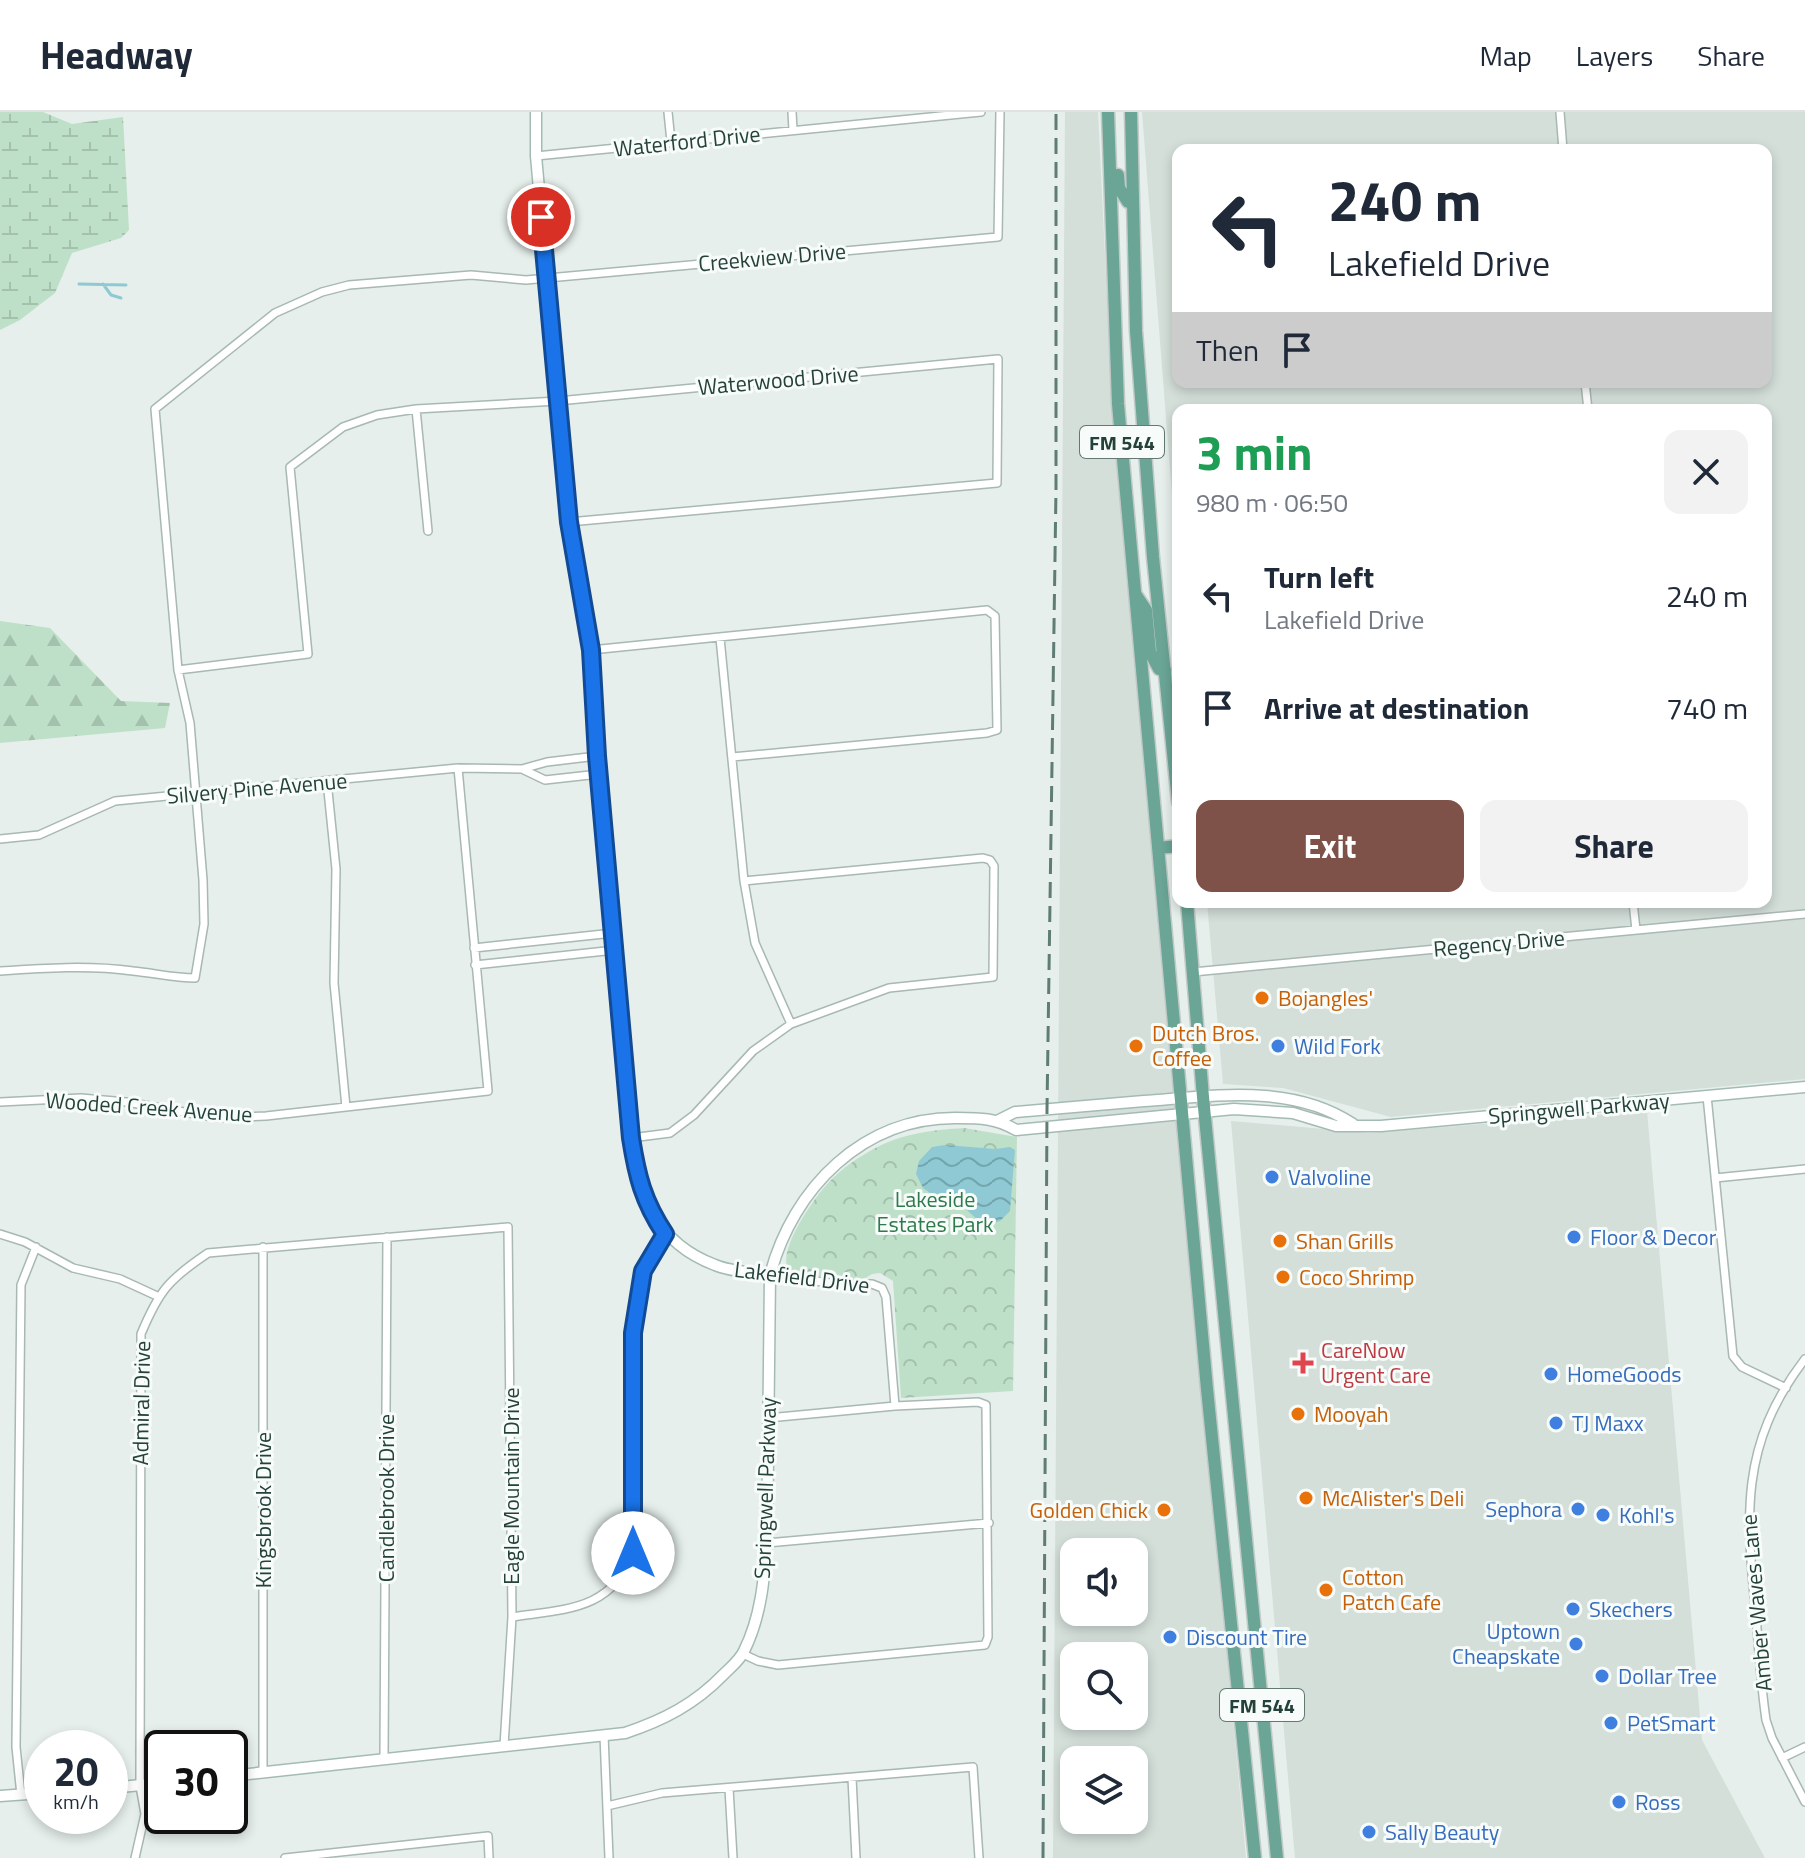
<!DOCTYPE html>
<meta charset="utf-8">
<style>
:root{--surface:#fff;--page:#f2f2f3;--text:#1f2937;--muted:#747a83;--line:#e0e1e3;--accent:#7f5249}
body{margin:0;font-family:"Titillium Web",sans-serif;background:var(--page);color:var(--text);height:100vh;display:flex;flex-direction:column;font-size:30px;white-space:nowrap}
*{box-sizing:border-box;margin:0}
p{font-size:26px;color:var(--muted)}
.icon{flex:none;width:44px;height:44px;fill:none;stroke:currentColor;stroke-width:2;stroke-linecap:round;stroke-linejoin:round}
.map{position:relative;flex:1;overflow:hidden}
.side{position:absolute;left:1172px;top:292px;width:600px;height:504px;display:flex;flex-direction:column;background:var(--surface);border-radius:16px;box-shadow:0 4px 12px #0003}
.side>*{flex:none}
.guide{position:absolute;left:1172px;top:32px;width:600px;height:244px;border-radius:16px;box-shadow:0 4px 12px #0003;background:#fff;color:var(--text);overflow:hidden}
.buttons{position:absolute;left:1060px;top:1426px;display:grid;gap:16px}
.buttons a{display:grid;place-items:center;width:88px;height:88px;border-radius:16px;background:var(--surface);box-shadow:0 4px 12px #0003;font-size:40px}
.speed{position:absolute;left:24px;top:1618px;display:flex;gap:16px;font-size:40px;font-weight:700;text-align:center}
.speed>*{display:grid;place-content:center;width:104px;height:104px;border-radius:50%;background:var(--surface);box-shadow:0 4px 12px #0003;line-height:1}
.speed small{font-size:20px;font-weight:400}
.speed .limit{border:4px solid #111;border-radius:12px;background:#fff;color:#111}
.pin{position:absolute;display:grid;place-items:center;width:68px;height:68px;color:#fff;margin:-34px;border:4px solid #fff;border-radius:50%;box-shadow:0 2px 8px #0007}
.me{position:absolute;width:88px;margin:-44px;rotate:0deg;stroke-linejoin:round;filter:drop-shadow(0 0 6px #0008)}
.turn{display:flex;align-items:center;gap:28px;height:168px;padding:0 24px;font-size:36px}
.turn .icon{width:104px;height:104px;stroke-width:2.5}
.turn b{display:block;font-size:56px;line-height:68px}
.then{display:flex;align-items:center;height:76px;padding:0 24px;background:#0003;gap:16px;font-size:30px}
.round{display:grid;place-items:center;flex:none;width:84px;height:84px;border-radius:16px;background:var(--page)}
.overview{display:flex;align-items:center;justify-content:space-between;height:136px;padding:0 24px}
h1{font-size:48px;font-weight:700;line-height:60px;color:#1e9e55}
.button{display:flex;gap:16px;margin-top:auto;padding:16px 24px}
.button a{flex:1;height:92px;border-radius:16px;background:var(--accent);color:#fff;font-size:32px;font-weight:700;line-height:92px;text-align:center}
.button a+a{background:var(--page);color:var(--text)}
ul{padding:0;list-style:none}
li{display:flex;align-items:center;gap:24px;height:112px;padding:0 24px}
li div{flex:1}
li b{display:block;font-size:30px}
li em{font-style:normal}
header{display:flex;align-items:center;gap:48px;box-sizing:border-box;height:112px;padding:0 40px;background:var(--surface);border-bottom:2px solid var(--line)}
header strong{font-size:38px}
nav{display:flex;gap:44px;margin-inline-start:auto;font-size:28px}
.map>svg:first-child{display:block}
.built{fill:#d4dfda;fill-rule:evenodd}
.forest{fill:url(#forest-firs)}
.wetland{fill:url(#wetland-marsh)}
.park{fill:url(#park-crowns)}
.water{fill:url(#water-waves)}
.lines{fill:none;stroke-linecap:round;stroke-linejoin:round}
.stream{stroke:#8ec9d4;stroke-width:3}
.street-casing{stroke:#a8b8b2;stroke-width:10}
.secondary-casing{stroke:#a4bbb3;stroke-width:13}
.primary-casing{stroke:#c2cac8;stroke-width:15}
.street{stroke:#fff;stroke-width:7}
.secondary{stroke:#fff;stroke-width:10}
.primary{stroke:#6aa596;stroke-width:12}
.rail{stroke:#5f7d75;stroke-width:3;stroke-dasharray:16 8;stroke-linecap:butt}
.route-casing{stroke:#114b97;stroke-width:20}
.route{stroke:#1a73e8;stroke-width:14}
.food-dot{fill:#e8710a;stroke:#f7fbf9;stroke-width:3}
.shop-dot{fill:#3f7fe0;stroke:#f7fbf9;stroke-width:3}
.health-dot{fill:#e0444e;stroke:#f7fbf9;stroke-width:3}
.labels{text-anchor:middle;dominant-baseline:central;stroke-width:6;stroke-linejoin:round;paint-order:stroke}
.shield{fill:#f7fbf9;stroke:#637a73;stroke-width:2}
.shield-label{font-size:20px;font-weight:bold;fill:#24423a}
.street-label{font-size:22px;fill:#24423a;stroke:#f7fbf9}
.food-label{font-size:22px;fill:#c56008;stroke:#f7fbf9;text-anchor:start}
.shop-label{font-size:22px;fill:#366cbe;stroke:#f7fbf9;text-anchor:start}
.park-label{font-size:22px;fill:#2d7a4b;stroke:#f7fbf9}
.health-label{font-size:22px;fill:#be3a42;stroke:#f7fbf9;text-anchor:start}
</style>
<header>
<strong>Headway</strong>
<nav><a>Map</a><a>Layers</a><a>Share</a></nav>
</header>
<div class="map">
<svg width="1805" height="1746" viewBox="0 0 1805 1746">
<defs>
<pattern id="forest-firs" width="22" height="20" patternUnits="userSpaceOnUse" patternTransform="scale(2)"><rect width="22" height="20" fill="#bfe0c8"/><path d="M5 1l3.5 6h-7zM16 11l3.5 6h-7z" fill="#a4c1ad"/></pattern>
<pattern id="wetland-marsh" width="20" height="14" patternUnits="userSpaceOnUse" patternTransform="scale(2)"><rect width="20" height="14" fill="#bfe0c8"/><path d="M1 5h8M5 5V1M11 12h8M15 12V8" fill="none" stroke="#a4c1ad"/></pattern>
<pattern id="park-crowns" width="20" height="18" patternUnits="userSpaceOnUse" patternTransform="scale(2)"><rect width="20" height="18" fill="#bfe0c8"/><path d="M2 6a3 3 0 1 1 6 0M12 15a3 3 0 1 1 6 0" fill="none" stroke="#a4c1ad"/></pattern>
<pattern id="water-waves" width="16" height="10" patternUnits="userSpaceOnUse" patternTransform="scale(2)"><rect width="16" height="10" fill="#8ec9d4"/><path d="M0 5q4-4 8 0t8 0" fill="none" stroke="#74a5ad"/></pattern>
</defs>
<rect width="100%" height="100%" fill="#e6efeb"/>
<path class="built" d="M 1065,0 L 1098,0 L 1113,308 L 1246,1746 L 1053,1746 ZM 1074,1440 L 1134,1440 L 1134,1500 L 1074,1500 ZM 1074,1544 L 1134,1544 L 1134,1604 L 1074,1604 ZM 1074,1648 L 1134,1648 L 1134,1708 L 1074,1708 Z
M 1142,0 L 1805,0 L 1805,967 L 1391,1005 L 1283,976 L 1223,972 L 1207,790 L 1766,790 L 1766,298 L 1178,298 L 1178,459 ZM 1178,38 L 1766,38 L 1766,270 L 1178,270 Z
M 1647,999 L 1702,1628 L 1765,1746 L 1295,1746 L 1231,1009 L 1370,1021 Z"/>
<path class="forest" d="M 0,509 L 50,516 L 121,589 L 170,591 L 165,616 L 0,631 Z"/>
<path class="wetland" d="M 0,0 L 43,0 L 72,12 L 123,5 L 129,118 L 121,126 L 72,141 L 55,181 L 20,208 L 0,218 Z"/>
<path class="park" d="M 964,1016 L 1017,1025 L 1013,1279 L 901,1286 L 893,1169 L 880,1161 L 872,1162 L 864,1167 L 836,1167 L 794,1161 C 769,1151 811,1091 822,1078 C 835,1062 852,1049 870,1039 C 899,1022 930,1018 964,1016 Z"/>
<path class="water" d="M 945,1033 L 996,1037 L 1010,1035 L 1015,1038 L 1010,1099 L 1000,1109 L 993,1111 L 978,1108 L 951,1084 L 930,1081 L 923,1076 L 916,1062 L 919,1049 L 932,1035 Z"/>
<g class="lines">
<path class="stream" d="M 79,172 L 126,173
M 103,172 L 111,183 L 121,186"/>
<g class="street-casing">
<path id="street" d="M 668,0 L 671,30
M 792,0 L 793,18
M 1560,0 L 1563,38
M 536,44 L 981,0
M 1585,270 L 1588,298
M 416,297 L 428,419
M 720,526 L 744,769 L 755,831 L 791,912
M 591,538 L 987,498 L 995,504 L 997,618 L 987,621 L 732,645
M 178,558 L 308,542 L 290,355 L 343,315 L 377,303 L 416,297 L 558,289 L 998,247 L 997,371 L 569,410
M 597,644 L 547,650 L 522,657 L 545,668 L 599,662
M 327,669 L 336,757 L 334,871 L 346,995
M 0,727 L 39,723 L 115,689 L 458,656 L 522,657
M 1633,790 L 1636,818
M 474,836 L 613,821
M 475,853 L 615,838
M 0,859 C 44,856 89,853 133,859 C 154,861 174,866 195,866 L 204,812 L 203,768 L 190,611 L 178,558 L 155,297 L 275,201 L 322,180 L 349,173 L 471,163 L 526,168 L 998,125 L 1000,0
M 1193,860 L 1805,802
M 1707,984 L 1733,1244 L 1742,1255 L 1786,1276
M 0,990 L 81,986 L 126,990 L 219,1006 L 266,1004 L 488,979 L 458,656
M 631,1026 L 670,1021 L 694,1003 L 753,939 L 791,912 L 889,876 L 993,865 L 994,754 L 990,748 L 983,746 L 744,769
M 1715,1066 L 1805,1057
M 0,1122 L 25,1130 L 73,1156 L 120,1167 L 157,1184
M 770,1163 L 838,1172 L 872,1172 L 882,1176 L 886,1185 L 895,1294
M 1805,1247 C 1739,1333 1746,1404 1756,1504 C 1759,1539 1761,1574 1766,1608 L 1772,1626 L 1805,1690
M 767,1431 L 989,1411
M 512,1505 C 564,1497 612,1499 633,1441 L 633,1221 L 643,1159 L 665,1122
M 743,1542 L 758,1549 L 778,1553 L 985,1533 L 988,1525 L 986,1293 L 978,1290 L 895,1294 L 768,1306
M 604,1623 L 609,1746
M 1782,1646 L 1805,1635
M 384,1647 L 387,1125
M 263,1661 L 263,1135
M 852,1666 L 856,1746
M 729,1676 L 733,1746
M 21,1683 L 16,1635 L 21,1173 L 36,1135
M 607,1694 L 662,1681 L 973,1655 L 979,1746
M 135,1746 L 145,1702 L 140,1674 L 141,1222 C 159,1179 168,1168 208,1141 L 508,1115 L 512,1505 L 504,1634
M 285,1746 L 488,1724 L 489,1746"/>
</g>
<g class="secondary-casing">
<path id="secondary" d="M 536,0 L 536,44 L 569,410 L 591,538 L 597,644 L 631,1026 C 641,1084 654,1130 715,1153 C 731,1160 753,1160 770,1163
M 999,1008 L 1015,1000 C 1058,996 1101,993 1144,989 C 1214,984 1292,971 1353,1012
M 230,1664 L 625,1621 C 664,1608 695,1592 724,1562 C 731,1555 740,1548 744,1539 C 761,1505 764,1468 767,1431 L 770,1163 C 793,1076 863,1005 957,1006 C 980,1006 996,1006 1016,1018 L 1234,997 L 1293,1001 L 1336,1014 L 1381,1014 L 1805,975
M 110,1676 L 162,1671
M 0,1684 L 42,1681"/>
</g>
<g class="primary-casing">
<path id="primary" d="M 1108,0 L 1118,292 L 1207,1277 L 1255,1746
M 1131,0 L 1136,219 L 1153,445 L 1178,690
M 1118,63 L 1119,76 L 1128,90 L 1133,90
M 1136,483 L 1146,498 L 1150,540 L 1159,557 L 1165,558
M 1158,736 L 1178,734
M 1187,790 L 1203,985 L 1277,1746"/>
</g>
<use href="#street" class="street"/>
<use href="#secondary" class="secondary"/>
<use href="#primary" class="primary"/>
<path class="rail" d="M 1043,1746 L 1047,997 L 1056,376 L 1056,0"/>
</g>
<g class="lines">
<g class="route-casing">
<path id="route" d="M 541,105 L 569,410 L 591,538 L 597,644 L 631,1026 C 637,1064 643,1089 665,1122 L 643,1159 L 633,1221 L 633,1441"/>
</g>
<use href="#route" class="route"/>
</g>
<g class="food-dot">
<circle cx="1262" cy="886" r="8"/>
<circle cx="1136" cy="934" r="8"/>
<circle cx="1280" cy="1129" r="8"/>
<circle cx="1283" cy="1165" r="8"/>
<circle cx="1298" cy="1302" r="8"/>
<circle cx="1306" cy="1386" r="8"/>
<circle cx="1164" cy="1398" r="8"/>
<circle cx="1326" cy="1478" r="8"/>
</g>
<g class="shop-dot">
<circle cx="1278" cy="934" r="8"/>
<circle cx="1272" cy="1065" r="8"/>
<circle cx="1574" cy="1125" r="8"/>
<circle cx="1551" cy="1262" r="8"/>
<circle cx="1556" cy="1311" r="8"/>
<circle cx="1578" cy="1397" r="8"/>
<circle cx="1603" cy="1403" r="8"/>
<circle cx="1573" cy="1497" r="8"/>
<circle cx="1170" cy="1525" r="8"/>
<circle cx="1576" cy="1532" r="8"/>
<circle cx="1602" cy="1564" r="8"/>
<circle cx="1611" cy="1611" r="8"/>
<circle cx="1619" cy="1690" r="8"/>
<circle cx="1369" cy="1720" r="8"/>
</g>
<path class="health-dot" d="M1299 1239h8v8h8v8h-8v8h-8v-8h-8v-8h8z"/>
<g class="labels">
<g class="shield">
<rect x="1080" y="314" width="84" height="32" rx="6"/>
<rect x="1220" y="1577" width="84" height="32" rx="6"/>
</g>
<g class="shield-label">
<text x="1122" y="330">FM 544</text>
<text x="1262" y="1593">FM 544</text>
</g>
<g class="street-label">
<text transform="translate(687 29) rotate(-6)">Waterford Drive</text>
<text transform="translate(772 145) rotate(-5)">Creekview Drive</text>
<text transform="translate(778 268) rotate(-5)">Waterwood Drive</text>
<text transform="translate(257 676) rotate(-5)">Silvery Pine Avenue</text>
<text transform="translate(1499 831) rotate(-5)">Regency Drive</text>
<text transform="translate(149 995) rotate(4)">Wooded Creek Avenue</text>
<text transform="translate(1579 996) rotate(-5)">Springwell Parkway</text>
<text transform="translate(802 1165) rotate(7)">Lakefield Drive</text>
<text transform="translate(141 1291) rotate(-89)">Admiral Drive</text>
<text transform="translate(511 1374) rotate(-90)">Eagle Mountain Drive</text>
<text transform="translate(765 1376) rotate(-88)">Springwell Parkway</text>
<text transform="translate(386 1386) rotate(-90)">Candlebrook Drive</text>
<text transform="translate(263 1398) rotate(-90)">Kingsbrook Drive</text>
<text transform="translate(1756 1491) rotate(-95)">Amber Waves Lane</text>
</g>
<g class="food-label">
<text x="1278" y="886">Bojangles'</text>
<text x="1152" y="921">Dutch Bros.<tspan x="1152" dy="25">Coffee</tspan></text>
<text x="1296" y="1129">Shan Grills</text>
<text x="1299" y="1165">Coco Shrimp</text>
<text x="1314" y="1302">Mooyah</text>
<text x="1322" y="1386">McAlister's Deli</text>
<text x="1148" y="1398" text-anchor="end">Golden Chick</text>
<text x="1342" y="1465">Cotton<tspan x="1342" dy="25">Patch Cafe</tspan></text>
</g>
<g class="shop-label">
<text x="1294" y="934">Wild Fork</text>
<text x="1288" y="1065">Valvoline</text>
<text x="1590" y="1125">Floor &amp; Decor</text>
<text x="1567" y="1262">HomeGoods</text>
<text x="1572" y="1311">TJ Maxx</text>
<text x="1562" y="1397" text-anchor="end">Sephora</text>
<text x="1619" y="1403">Kohl's</text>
<text x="1589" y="1497">Skechers</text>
<text x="1560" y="1519" text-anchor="end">Uptown<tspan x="1560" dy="25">Cheapskate</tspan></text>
<text x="1186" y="1525">Discount Tire</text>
<text x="1618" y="1564">Dollar Tree</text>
<text x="1627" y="1611">PetSmart</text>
<text x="1635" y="1690">Ross</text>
<text x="1385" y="1720">Sally Beauty</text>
</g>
<g class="park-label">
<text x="935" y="1087">Lakeside<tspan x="935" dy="25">Estates Park</tspan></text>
</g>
<g class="health-label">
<text x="1321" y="1238">CareNow<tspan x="1321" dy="25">Urgent Care</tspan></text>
</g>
</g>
</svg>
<div class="buttons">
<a><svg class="icon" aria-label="sound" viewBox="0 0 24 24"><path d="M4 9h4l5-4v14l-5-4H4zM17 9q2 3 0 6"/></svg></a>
<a><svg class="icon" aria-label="search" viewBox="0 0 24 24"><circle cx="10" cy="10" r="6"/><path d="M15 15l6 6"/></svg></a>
<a><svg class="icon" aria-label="layers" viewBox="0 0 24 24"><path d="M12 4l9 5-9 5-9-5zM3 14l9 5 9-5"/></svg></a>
</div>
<div class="speed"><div>20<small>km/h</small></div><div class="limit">30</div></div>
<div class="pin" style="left:541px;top:105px;background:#d93025"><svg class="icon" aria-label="arrive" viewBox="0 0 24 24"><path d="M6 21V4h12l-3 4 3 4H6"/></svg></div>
<svg class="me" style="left:633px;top:1441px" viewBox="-20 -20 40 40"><circle r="19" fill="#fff"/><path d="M0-13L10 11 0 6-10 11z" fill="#1a73e8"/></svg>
<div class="guide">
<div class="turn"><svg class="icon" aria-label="left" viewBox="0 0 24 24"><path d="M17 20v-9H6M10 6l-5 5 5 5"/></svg><div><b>240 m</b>Lakefield Drive</div></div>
<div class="then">Then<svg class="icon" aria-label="arrive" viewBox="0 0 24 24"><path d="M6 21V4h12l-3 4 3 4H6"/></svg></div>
</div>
<section class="side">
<div class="overview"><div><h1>3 min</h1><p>980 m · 06:50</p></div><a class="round"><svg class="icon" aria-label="close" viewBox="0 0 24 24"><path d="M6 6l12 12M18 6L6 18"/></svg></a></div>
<ul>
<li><svg class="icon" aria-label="left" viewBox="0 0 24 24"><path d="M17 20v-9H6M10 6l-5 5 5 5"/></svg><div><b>Turn left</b><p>Lakefield Drive</p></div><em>240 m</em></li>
<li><svg class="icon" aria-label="arrive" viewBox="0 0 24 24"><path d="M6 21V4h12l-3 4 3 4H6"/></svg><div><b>Arrive at destination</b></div><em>740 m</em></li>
</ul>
<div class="button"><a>Exit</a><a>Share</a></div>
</section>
</div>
